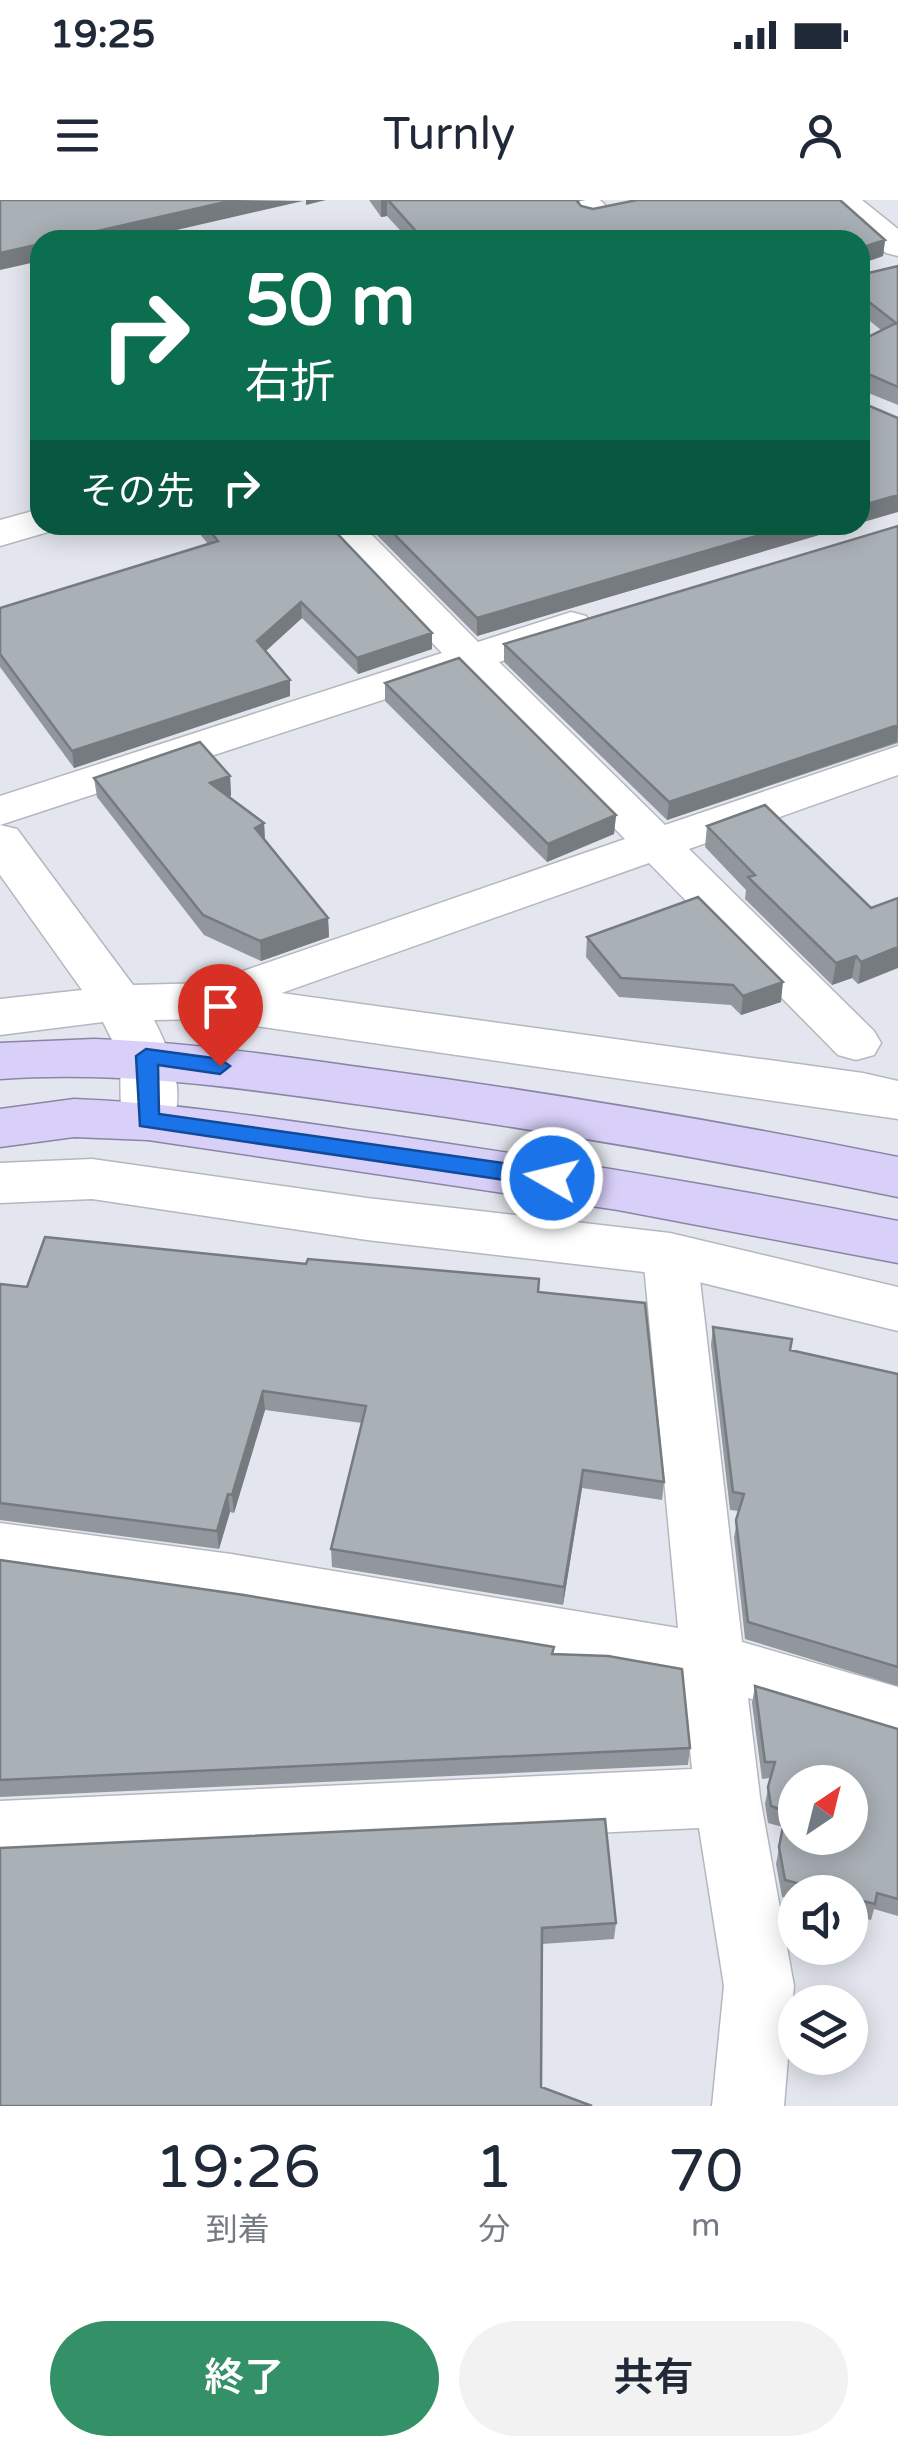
<!DOCTYPE html>
<html lang="ja">
<meta charset="utf-8">
<style>
:root{--surface:#fff;--page:#f2f2f3;--text:#1f2937;--muted:#747a83;--accent:#349066}
body{margin:0;font-family:"Varela Round","Noto Sans JP",sans-serif;background:var(--page);color:var(--text);height:100vh;display:flex;flex-direction:column;font-size:38px;white-space:nowrap}
*{box-sizing:border-box;margin:0}
p{font-size:32px;color:var(--muted)}
.icon{flex:none;width:55px;height:55px;fill:none;stroke:currentColor;stroke-width:2;stroke-linecap:round;stroke-linejoin:round}
.map{position:relative;height:1906px;overflow:hidden}
.drawer{display:flex;flex-direction:column;background:var(--surface);flex:1}
.drawer>*{flex:none}
.top-card{position:absolute;left:30px;top:30px;width:840px;height:305px;border-radius:30px;box-shadow:0 5px 25px #0003;background:#0b6e4f;color:#fff;overflow:hidden}
.needle{width:65px;rotate:35deg}
.buttons{position:absolute;left:778px;top:1565px;display:grid;gap:20px}
.buttons a{display:grid;place-items:center;width:90px;height:90px;border-radius:50%;background:var(--surface);box-shadow:0 5px 25px #0003;font-size:50px}
.pin{position:absolute;display:grid;place-items:center;width:85px;height:85px;color:#fff;margin:-102px -42px;border-radius:50% 50% 50% 0;rotate:-45deg;box-shadow:0 0 10px #0007}
.pin .icon{rotate:45deg}
.me{position:absolute;width:110px;margin:-55px;rotate:278deg;stroke-linejoin:round;filter:drop-shadow(0 0 8px #0008)}
.turn{display:flex;align-items:center;gap:35px;height:210px;padding:0 50px;font-size:45px}
.turn .icon{width:130px;height:130px;stroke-width:2.5}
.turn b{display:block;font-size:70px;line-height:85px}
.then{display:flex;align-items:center;height:95px;padding:0 50px;background:#0003;gap:20px;font-size:38px}
.eta{display:flex;justify-content:space-evenly;align-items:center;height:170px;text-align:center}
.eta b{font-size:60px;font-weight:600;line-height:70px}
.cta{display:flex;gap:20px;margin-top:auto;padding:20px 50px}
.cta a{flex:1;height:115px;border-radius:60px;background:var(--accent);color:#fff;font-size:40px;font-weight:600;line-height:115px;text-align:center}
.cta a+a{background:var(--page);color:var(--text)}
.status{display:flex;justify-content:space-between;align-items:center;height:70px;padding:0 50px;background:var(--surface);direction:ltr}
.status svg{height:28px;fill:currentColor}
header{display:flex;justify-content:space-between;align-items:center;height:130px;padding:0 50px;background:var(--surface);font-size:45px;font-weight:600}
.map>svg:first-child{display:block}
.lines{fill:none;stroke-linecap:round;stroke-linejoin:round}
.minor-casing{stroke:#b5b7bf;stroke-width:3}
.tertiary-casing{stroke:#b5b7bf;stroke-width:3}
.trunk-casing{stroke:#8a85a5;stroke-width:3}
.minor{fill:#fff;fill-rule:evenodd}
.tertiary{fill:#fff;fill-rule:evenodd}
.trunk{fill:#d8d0f8;fill-rule:evenodd}
.wall{fill:#91979d}
.shaded-wall{fill:#767b7f}
.building{fill:#a9b0b6;stroke:#767b7f;stroke-width:2.5;fill-rule:evenodd}
.route{fill:#1a73e8;stroke:#114b97;stroke-width:2.5}
</style>
<div class="status"><b>19:25</b><svg viewBox="0 0 49 12"><path d="M0 12V9h3v3zM5 12V6h3v6zM10 12V3h3v9zM15 12V0h3v12zM26 1h20v11H26zM47 4h2v5h-2z"/></svg></div>
<header><svg class="icon" aria-label="menu" viewBox="0 0 24 24"><path d="M4 6h16M4 12h16M4 18h16"/></svg>Turnly<svg class="icon" aria-label="person" viewBox="0 0 24 24"><circle cx="12" cy="8" r="4"/><path d="M4 21q1-7 8-7t8 7"/></svg></header>
<div class="map">
<svg width="898" height="1906" viewBox="0 0 898 1906">
<rect width="100%" height="100%" fill="#e3e6ee"/>
<g class="lines">
<g class="minor-casing">
<path id="minor" d="M 564,0 L 600,0 L 640,40 L 604,40 Z
M 824,0 L 862,0 L 898,29 L 898,56 L 886,53 Z
M 320,325 L 362,325 L 478,442 L 571,412 L 586,416 L 592,425 L 586,434 L 499,462 L 665,625 L 898,546 L 898,575 L 689,649 L 874,831 L 881,843 L 874,855 L 856,860 L 838,855 L 649,663 L 225,813 L 208,818 L 191,813 L 183,801 L 191,789 L 625,639 L 462,474 L 0,625 L 0,596 L 442,453 Z
M 670,1034 L 689,1040 L 697,1054 L 742,1442 L 898,1487 L 898,1543 L 748,1498 L 760,1597 L 794,1786 L 784,1906 L 712,1906 L 724,1786 L 699,1628 L 0,1661 L 0,1601 L 692,1569 L 683,1483 L 231,1406 L 0,1373 L 0,1323 L 231,1354 L 678,1428 L 643,1054 L 651,1040 Z"/>
</g>
<g class="tertiary-casing">
<path id="tertiary" d="M 40,309 L 40,325 L 58,325 L 55,330 L 0,346 L 0,320 Z
M 0,625 L 17,629 L 133,785 L 208,783 L 863,873 L 898,881 L 898,919 L 208,819 L 154,820 C 172,855 189,897 167,935 L 148,940 L 129,935 L 121,921 L 120,856 L 103,822 L 0,835 L 0,799 L 82,790 L 0,675 Z
M 92,959 L 367,998 L 670,1033 L 898,1087 L 898,1131 L 670,1075 L 367,1040 L 92,999 L 0,1003 L 0,963 Z"/>
</g>
<g class="trunk-casing">
<path id="trunk" d="M 94,839 C 193,842 290,858 388,871 C 559,894 729,923 898,957 L 898,997 C 727,962 556,932 384,908 C 255,890 130,870 0,879 L 0,843 Z
M 74,899 C 178,903 280,920 382,934 C 555,959 727,987 898,1021 L 898,1063 L 618,1010 L 148,940 L 74,937 L 0,947 L 0,909 Z"/>
</g>
<use href="#minor" class="minor"/>
<use href="#tertiary" class="tertiary"/>
<use href="#trunk" class="trunk"/>
</g>
<path class="wall" d="M 369,0 L 586,0 L 580,1 L 579,4 L 581,6 L 593,9 L 885,40 L 883,56 L 860,64 L 860,40 L 409,40 L 387,16 L 381,17 Z
M 898,66 L 898,205 L 861,190 L 860,191 L 860,141 L 881,130 L 860,113 L 860,75 Z
M 195,325 L 289,325 L 432,449 L 358,474 L 302,418 L 266,451 L 290,480 L 290,496 L 74,568 L 0,467 L 0,408 L 208,344 L 195,328 Z
M 367,325 L 853,325 L 477,436 Z
M 898,326 L 898,543 L 667,620 L 504,462 L 504,444 Z
M 385,483 L 616,615 L 614,634 L 547,662 L 385,501 Z
M 230,576 L 231,596 L 228,597 L 264,623 L 265,640 L 328,718 L 329,737 L 261,761 L 204,735 L 97,597 L 94,578 Z
M 707,626 L 871,708 L 858,784 L 852,778 L 832,785 L 745,699 L 746,690 L 705,647 Z
M 698,697 L 781,802 L 741,815 L 731,805 L 619,797 L 586,757 L 587,737 Z
M 0,1084 L 27,1087 L 539,1093 L 664,1282 L 662,1300 L 582,1288 L 563,1405 L 332,1367 L 331,1349 L 362,1223 L 265,1210 L 234,1313 L 230,1312 L 219,1349 L 0,1320 Z
M 713,1127 L 790,1150 L 898,1174 L 898,1486 L 745,1439 L 734,1337 L 739,1311 L 730,1310 L 711,1145 Z
M 0,1360 L 553,1454 L 690,1548 L 688,1565 L 0,1597 Z
M 755,1486 L 898,1529 L 898,1716 L 874,1709 L 871,1720 L 850,1715 L 850,1692 L 795,1692 L 795,1700 L 782,1697 L 776,1664 L 783,1627 L 768,1623 L 765,1604 L 770,1578 L 762,1579 L 752,1503 Z
M 0,1648 L 616,1723 L 614,1739 L 542,1744 L 541,1887 L 0,1906 Z"/>
<path class="shaded-wall" d="M 234,0 L 303,1 L 133,40 L 58,40 Z
M 306,0 L 326,0 L 306,5 Z
M 381,0 L 387,0 L 387,16 L 381,17 Z
M 885,40 L 883,56 L 860,64 L 860,48 Z
M 40,44 L 40,61 L 0,70 L 0,53 Z
M 864,172 L 861,190 L 860,190 L 860,175 Z
M 898,295 L 898,312 L 860,323 L 860,306 Z
M 794,325 L 853,325 L 477,436 L 477,418 Z
M 301,402 L 302,418 L 259,457 L 257,441 Z
M 432,433 L 432,449 L 358,474 L 357,458 Z
M 290,480 L 290,496 L 74,568 L 72,551 Z
M 898,525 L 897,542 L 667,620 L 669,602 Z
M 230,576 L 231,596 L 212,602 L 210,583 Z
M 616,615 L 614,634 L 547,662 L 548,644 Z
M 264,623 L 265,643 L 255,628 Z
M 328,718 L 329,737 L 261,761 L 260,741 Z
M 898,747 L 898,768 L 858,784 L 861,762 Z
M 856,756 L 852,778 L 832,785 L 836,763 Z
M 783,782 L 781,802 L 741,815 L 743,796 Z
M 263,1191 L 265,1210 L 234,1313 L 232,1295 Z
M 583,1270 L 582,1288 L 563,1405 L 564,1387 Z
M 228,1294 L 230,1312 L 219,1349 L 217,1331 Z"/>
<path class="building" d="M 0,0 L 234,0 L 58,40 L 40,40 L 40,44 L 0,53 Z
M 388,0 L 576,0 L 581,6 L 593,9 L 637,0 L 840,0 L 885,40 L 860,48 L 860,40 L 424,40 Z
M 898,66 L 898,187 L 864,172 L 860,175 L 860,141 L 896,123 L 860,95 L 860,75 Z
M 860,202 L 898,218 L 898,295 L 860,306 Z
M 205,325 L 289,325 L 293,330 L 310,325 L 329,325 L 432,433 L 357,458 L 301,402 L 257,441 L 290,480 L 72,551 L 0,454 L 0,408 L 218,341 Z
M 385,325 L 794,325 L 477,418 Z
M 898,326 L 898,525 L 669,602 L 504,444 Z
M 459,458 L 616,615 L 548,644 L 385,483 Z
M 200,542 L 230,576 L 210,583 L 264,623 L 255,628 L 328,718 L 260,741 L 203,715 L 94,578 Z
M 765,605 L 871,708 L 898,698 L 898,747 L 861,762 L 856,756 L 836,763 L 748,677 L 755,675 L 707,626 Z
M 698,697 L 783,782 L 743,796 L 733,785 L 621,778 L 587,737 Z
M 45,1037 L 306,1064 L 308,1059 L 539,1079 L 538,1092 L 645,1103 L 664,1282 L 583,1270 L 564,1387 L 331,1349 L 366,1206 L 263,1191 L 232,1295 L 228,1294 L 217,1331 L 0,1303 L 0,1084 L 27,1087 Z
M 713,1127 L 792,1139 L 790,1150 L 898,1174 L 898,1467 L 748,1422 L 736,1320 L 744,1294 L 733,1292 Z
M 0,1360 L 244,1395 L 554,1447 L 552,1454 L 608,1456 L 682,1469 L 690,1548 L 0,1580 Z
M 755,1486 L 898,1529 L 898,1699 L 877,1693 L 875,1704 L 850,1698 L 850,1692 L 831,1692 L 785,1680 L 779,1647 L 786,1611 L 771,1606 L 768,1587 L 775,1562 L 765,1562 ZM 795,1582 L 850,1582 L 850,1638 L 795,1638 Z
M 605,1619 L 616,1723 L 542,1728 L 541,1887 L 592,1906 L 0,1906 L 0,1648 Z"/>
<path class="route" d="M 146,849 L 220,859 L 230,866 L 220,874 L 158,865 L 159,914 L 552,970 L 564,978 L 552,987 L 140,926 L 136,856 Z"/>
</svg>
<div class="buttons">
<a><svg class="needle" viewBox="-14 -14 28 28"><path d="M0-13l5 13h-10z" fill="#e53935"/><path d="M0 13l5-13h-10z" fill="#747a83"/></svg></a>
<a><svg class="icon" aria-label="sound" viewBox="0 0 24 24"><path d="M4 9h4l5-4v14l-5-4H4zM17 9q2 3 0 6"/></svg></a>
<a><svg class="icon" aria-label="layers" viewBox="0 0 24 24"><path d="M12 4l9 5-9 5-9-5zM3 14l9 5 9-5"/></svg></a>
</div>
<div class="pin" style="left:220px;top:866px;background:#d93025"><svg class="icon" aria-label="arrive" viewBox="0 0 24 24"><path d="M6 21V4h12l-3 4 3 4H6"/></svg></div>
<svg class="me" style="left:552px;top:978px" viewBox="-20 -20 40 40"><circle r="17" fill="#1a73e8" stroke="#fff" stroke-width="3"/><path d="M0-11L8 9 0 5-8 9z" fill="#fff"/></svg>
<div class="top-card">
<div class="turn"><svg class="icon" aria-label="right" viewBox="0 0 24 24"><path d="M7 20v-9h11M14 6l5 5-5 5"/></svg><div><b>50 m</b>右折</div></div>
<div class="then">その先<svg class="icon" aria-label="right" viewBox="0 0 24 24"><path d="M7 20v-9h11M14 6l5 5-5 5"/></svg></div>
</div>
</div>
<section class="drawer">
<div class="eta">
<div><b>19:26</b><p>到着</p></div>
<div><b>1</b><p>分</p></div>
<div><b>70</b><p>m</p></div>
</div>
<div class="cta"><a>終了</a><a>共有</a></div>
</section>
